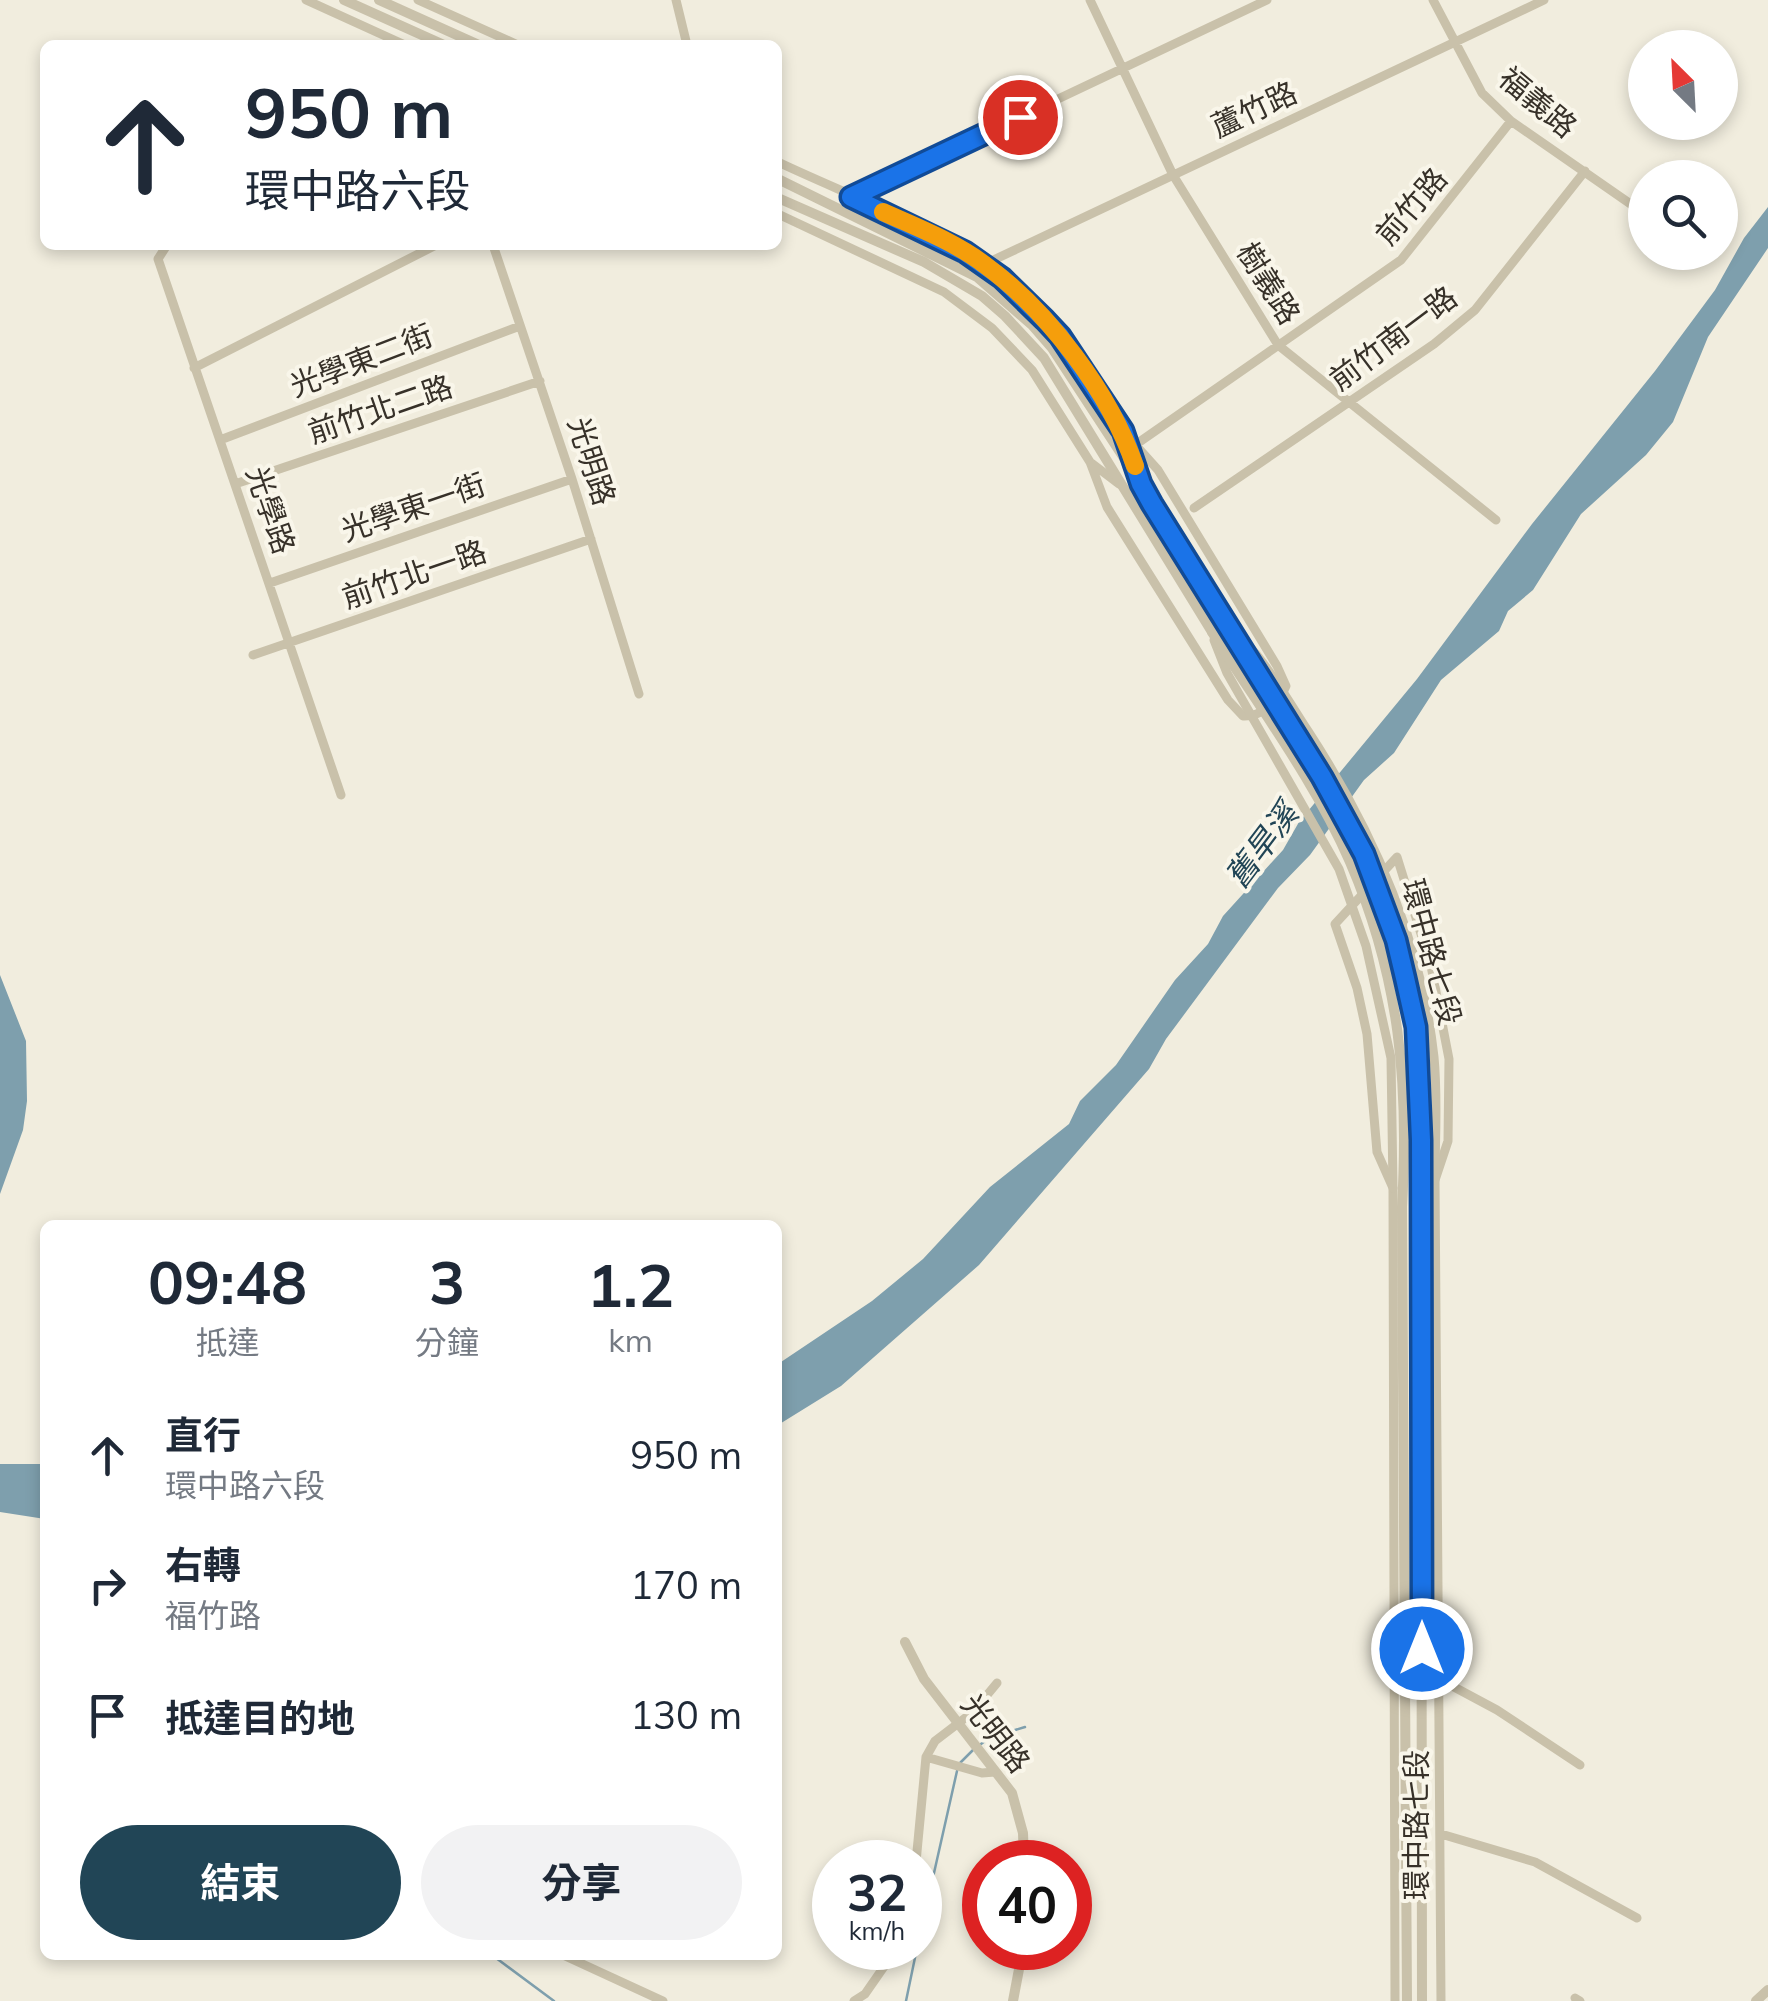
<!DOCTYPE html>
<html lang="zh-TW">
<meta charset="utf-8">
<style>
:root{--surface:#fff;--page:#f2f2f3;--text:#1f2937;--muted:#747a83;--accent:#214556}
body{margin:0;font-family:Mulish,"Noto Sans TC",sans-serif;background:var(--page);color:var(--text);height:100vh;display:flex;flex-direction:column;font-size:38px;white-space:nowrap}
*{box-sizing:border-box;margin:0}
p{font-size:32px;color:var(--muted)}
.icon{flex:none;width:55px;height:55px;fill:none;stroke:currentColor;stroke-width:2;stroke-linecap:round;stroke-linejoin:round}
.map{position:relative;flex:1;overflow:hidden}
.side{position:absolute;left:40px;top:1220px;width:742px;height:740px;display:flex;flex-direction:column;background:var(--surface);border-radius:15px;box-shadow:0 5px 15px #0003}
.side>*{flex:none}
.top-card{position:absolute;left:40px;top:40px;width:742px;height:210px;border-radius:15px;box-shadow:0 5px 15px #0003;background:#fff;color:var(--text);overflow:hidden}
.needle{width:65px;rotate:336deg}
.buttons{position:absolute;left:1628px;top:30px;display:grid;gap:20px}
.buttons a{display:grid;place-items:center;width:110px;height:110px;border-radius:50%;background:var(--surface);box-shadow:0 5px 15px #0003;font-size:50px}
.speed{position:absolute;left:812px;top:1840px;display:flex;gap:20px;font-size:50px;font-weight:700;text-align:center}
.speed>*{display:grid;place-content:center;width:130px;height:130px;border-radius:50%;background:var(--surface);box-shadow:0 5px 15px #0003;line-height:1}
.speed small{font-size:25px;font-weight:400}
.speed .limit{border:15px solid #d22;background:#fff;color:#111}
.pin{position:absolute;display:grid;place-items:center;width:85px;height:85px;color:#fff;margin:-42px;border:5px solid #fff;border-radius:50%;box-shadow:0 2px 10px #0007}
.me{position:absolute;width:110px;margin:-55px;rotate:0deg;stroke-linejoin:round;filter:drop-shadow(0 0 8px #0008)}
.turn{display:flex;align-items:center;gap:35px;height:210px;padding:0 40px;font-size:45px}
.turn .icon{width:130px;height:130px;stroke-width:2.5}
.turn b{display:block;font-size:70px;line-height:85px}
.eta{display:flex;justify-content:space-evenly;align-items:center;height:170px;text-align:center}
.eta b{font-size:60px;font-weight:700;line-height:70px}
.button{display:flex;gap:20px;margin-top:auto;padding:20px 40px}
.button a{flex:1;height:115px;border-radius:60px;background:var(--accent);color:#fff;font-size:40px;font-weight:700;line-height:115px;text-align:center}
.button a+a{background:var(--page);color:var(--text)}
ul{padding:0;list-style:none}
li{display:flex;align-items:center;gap:30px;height:130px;padding:0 40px}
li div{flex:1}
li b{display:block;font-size:38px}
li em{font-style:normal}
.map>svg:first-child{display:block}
.water{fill:#7e9fad}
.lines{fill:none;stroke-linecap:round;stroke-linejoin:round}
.stream{stroke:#7e9fad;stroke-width:2.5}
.minor{stroke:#c9c1aa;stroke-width:9}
.tertiary{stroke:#c9c1aa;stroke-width:10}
.minor-bridge{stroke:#c9c1aa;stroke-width:9}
.tertiary-bridge{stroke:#c9c1aa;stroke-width:10}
.route-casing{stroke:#114b97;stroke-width:25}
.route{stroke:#1a73e8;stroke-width:18}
.slow{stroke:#f59e0b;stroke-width:18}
.labels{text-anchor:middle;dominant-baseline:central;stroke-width:8;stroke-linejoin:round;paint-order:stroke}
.street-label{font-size:30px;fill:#373129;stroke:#f9f6ea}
.water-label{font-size:32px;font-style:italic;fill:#214556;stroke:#f9f6ea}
</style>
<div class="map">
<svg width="1768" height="2001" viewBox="0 0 1768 2001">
<rect width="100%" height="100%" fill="#f1edde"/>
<path class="water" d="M 1768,207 L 1768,248 L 1708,337 L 1673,422 L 1646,455 L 1581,514 L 1533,590 L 1508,611 L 1499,631 L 1441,680 L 1394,753 L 1364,780 L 1310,855 L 1278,888 L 1166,1039 L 1149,1069 L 979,1265 L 841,1386 L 778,1425 L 778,1364 L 872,1301 L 923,1259 L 990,1187 L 1069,1124 L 1080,1101 L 1116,1065 L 1175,980 L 1208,944 L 1223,916 L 1283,850 L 1299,822 L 1417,679 L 1532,524 L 1655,371 L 1715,290 L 1744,238 Z
M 0,975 L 26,1041 L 27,1101 L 23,1130 L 0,1194 Z
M 0,1464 L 45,1464 L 45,1519 L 0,1512 Z"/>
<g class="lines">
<path class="stream" d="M 981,1744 L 989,1738 L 1025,1727
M 959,1764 L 974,1749
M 920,1935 L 957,1771
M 492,1955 L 554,2001
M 906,2001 L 917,1948"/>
<path class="minor" d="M 306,0 L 405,45
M 418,0 L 518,45
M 676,0 L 687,45
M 1090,0 L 1173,175 L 1278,345 L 1496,520
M 1433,0 L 1482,93 L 1511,121 L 1645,214
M 778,162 C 841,192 928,224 984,264 C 1051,311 1111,396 1137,472
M 851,197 L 1267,0
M 778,214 L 944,292 L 992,328 L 1032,370 L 1090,462 L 1119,484
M 167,245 L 158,259 L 341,795
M 493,245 L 572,479 L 639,694
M 1699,252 L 1701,254
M 985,264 L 1544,0
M 194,368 L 436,245
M 220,440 L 520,326
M 1135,445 L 1401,260 L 1511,121
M 1090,462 L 1107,507 L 1228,700 L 1243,716 C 1260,717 1280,702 1286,686 L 1277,666 L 1158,470 L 1123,431
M 235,484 L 540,381
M 1194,508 L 1434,344 L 1475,310 L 1585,171
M 270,583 L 572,479
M 253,655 L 591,539
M 1441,1680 L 1497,1710 L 1580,1765
M 926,1757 L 982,1773 L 995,1772
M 1441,1834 L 1535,1862 L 1637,1918
M 916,1862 L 926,1757 L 935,1741 L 973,1712 L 997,1683
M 563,1955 L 663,2001
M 1575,1998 L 1580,2001
M 854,2001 L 865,1994 L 897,1948
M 1395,2001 L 1393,1188 L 1377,1152 L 1367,1034 L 1357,988 L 1335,924 L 1397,857 L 1431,966 L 1449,1059 L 1448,1141 L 1435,1180 L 1441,2001"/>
<path class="tertiary" d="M 344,0 L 444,45
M 379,0 L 479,45
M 778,179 L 977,277 L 1032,325 L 1052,348 L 1141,484 L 1226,624
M 778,198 L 924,262 L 982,296 L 1005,316 L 1044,358 L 1212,632
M 905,1642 L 924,1679 L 1012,1793 L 1023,1833 L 1024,1862
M 1013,2001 L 1023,1948
M 1756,2001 L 1768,1990"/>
<path class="minor-bridge" d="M 1230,627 C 1263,656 1284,694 1308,731 C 1372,829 1421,939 1434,1057 C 1438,1098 1435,1140 1435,1180
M 1214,640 L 1227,673 L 1339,869 L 1366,946 L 1391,1058 L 1393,1188"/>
<path class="tertiary-bridge" d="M 1226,624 C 1305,749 1395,876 1416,1026 C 1422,1063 1420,1103 1421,1141 L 1422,2001
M 1212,632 C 1259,707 1315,781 1350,862 C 1400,978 1409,1083 1402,1207 L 1407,2001"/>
</g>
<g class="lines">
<g class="route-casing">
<path id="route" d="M 1020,117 L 851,197 L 965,252 L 1002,278 L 1045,320 L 1060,336 L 1123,431 L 1141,484 L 1152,504 L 1322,777 L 1364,854 L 1396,940 L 1405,978 L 1416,1027 L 1421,1140 L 1422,1649"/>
</g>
<use href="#route" class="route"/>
<path class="slow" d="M 883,212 C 918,228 955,242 985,265 C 1048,311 1110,393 1135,466"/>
</g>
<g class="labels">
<g class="street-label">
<text transform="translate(1538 102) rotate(40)">福義路</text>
<text transform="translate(1254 109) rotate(-25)">蘆竹路</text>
<text transform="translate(1411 206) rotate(-49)">前竹路</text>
<text transform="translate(1269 283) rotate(58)">樹義路</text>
<text transform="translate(1393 338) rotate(-37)">前竹南一路</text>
<text transform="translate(361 360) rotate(-21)">光學東二街</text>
<text transform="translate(380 409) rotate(-19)">前竹北二路</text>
<text transform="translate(592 461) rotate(72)">光明路</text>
<text transform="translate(413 507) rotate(-19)">光學東一街</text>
<text transform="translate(271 510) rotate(71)">光學路</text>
<text transform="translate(414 574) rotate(-19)">前竹北一路</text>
<text transform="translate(1432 952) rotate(75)">環中路七段</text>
<text transform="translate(996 1733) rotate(52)">光明路</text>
<text transform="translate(1416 1825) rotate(-90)">環中路七段</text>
</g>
<g class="water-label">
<text transform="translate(1261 845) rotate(-53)">舊旱溪</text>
</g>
</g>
</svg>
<div class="buttons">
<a><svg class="needle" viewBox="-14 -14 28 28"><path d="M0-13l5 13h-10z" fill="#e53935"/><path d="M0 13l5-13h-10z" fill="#747a83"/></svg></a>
<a><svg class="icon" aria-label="search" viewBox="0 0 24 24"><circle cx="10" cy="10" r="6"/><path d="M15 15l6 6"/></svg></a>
</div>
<div class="speed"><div>32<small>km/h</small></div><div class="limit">40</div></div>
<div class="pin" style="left:1020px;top:117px;background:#d93025"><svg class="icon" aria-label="arrive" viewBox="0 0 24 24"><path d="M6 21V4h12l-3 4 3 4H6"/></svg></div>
<svg class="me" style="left:1422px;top:1649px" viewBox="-20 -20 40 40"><circle r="17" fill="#1a73e8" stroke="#fff" stroke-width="3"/><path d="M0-11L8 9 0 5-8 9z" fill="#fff"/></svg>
<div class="top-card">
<div class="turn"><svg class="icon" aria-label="ahead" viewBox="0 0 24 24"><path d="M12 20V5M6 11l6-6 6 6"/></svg><div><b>950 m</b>環中路六段</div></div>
</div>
<section class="side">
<div class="eta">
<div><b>09:48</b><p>抵達</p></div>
<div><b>3</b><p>分鐘</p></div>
<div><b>1.2</b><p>km</p></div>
</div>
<ul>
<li><svg class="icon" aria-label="ahead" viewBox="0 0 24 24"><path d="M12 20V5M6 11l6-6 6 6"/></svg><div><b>直行</b><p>環中路六段</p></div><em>950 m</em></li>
<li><svg class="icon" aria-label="right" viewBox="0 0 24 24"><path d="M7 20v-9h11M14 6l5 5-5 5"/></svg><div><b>右轉</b><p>福竹路</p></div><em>170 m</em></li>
<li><svg class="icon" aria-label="arrive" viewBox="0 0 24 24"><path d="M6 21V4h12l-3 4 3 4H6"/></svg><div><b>抵達目的地</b></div><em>130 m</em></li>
</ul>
<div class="button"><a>結束</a><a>分享</a></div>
</section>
</div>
